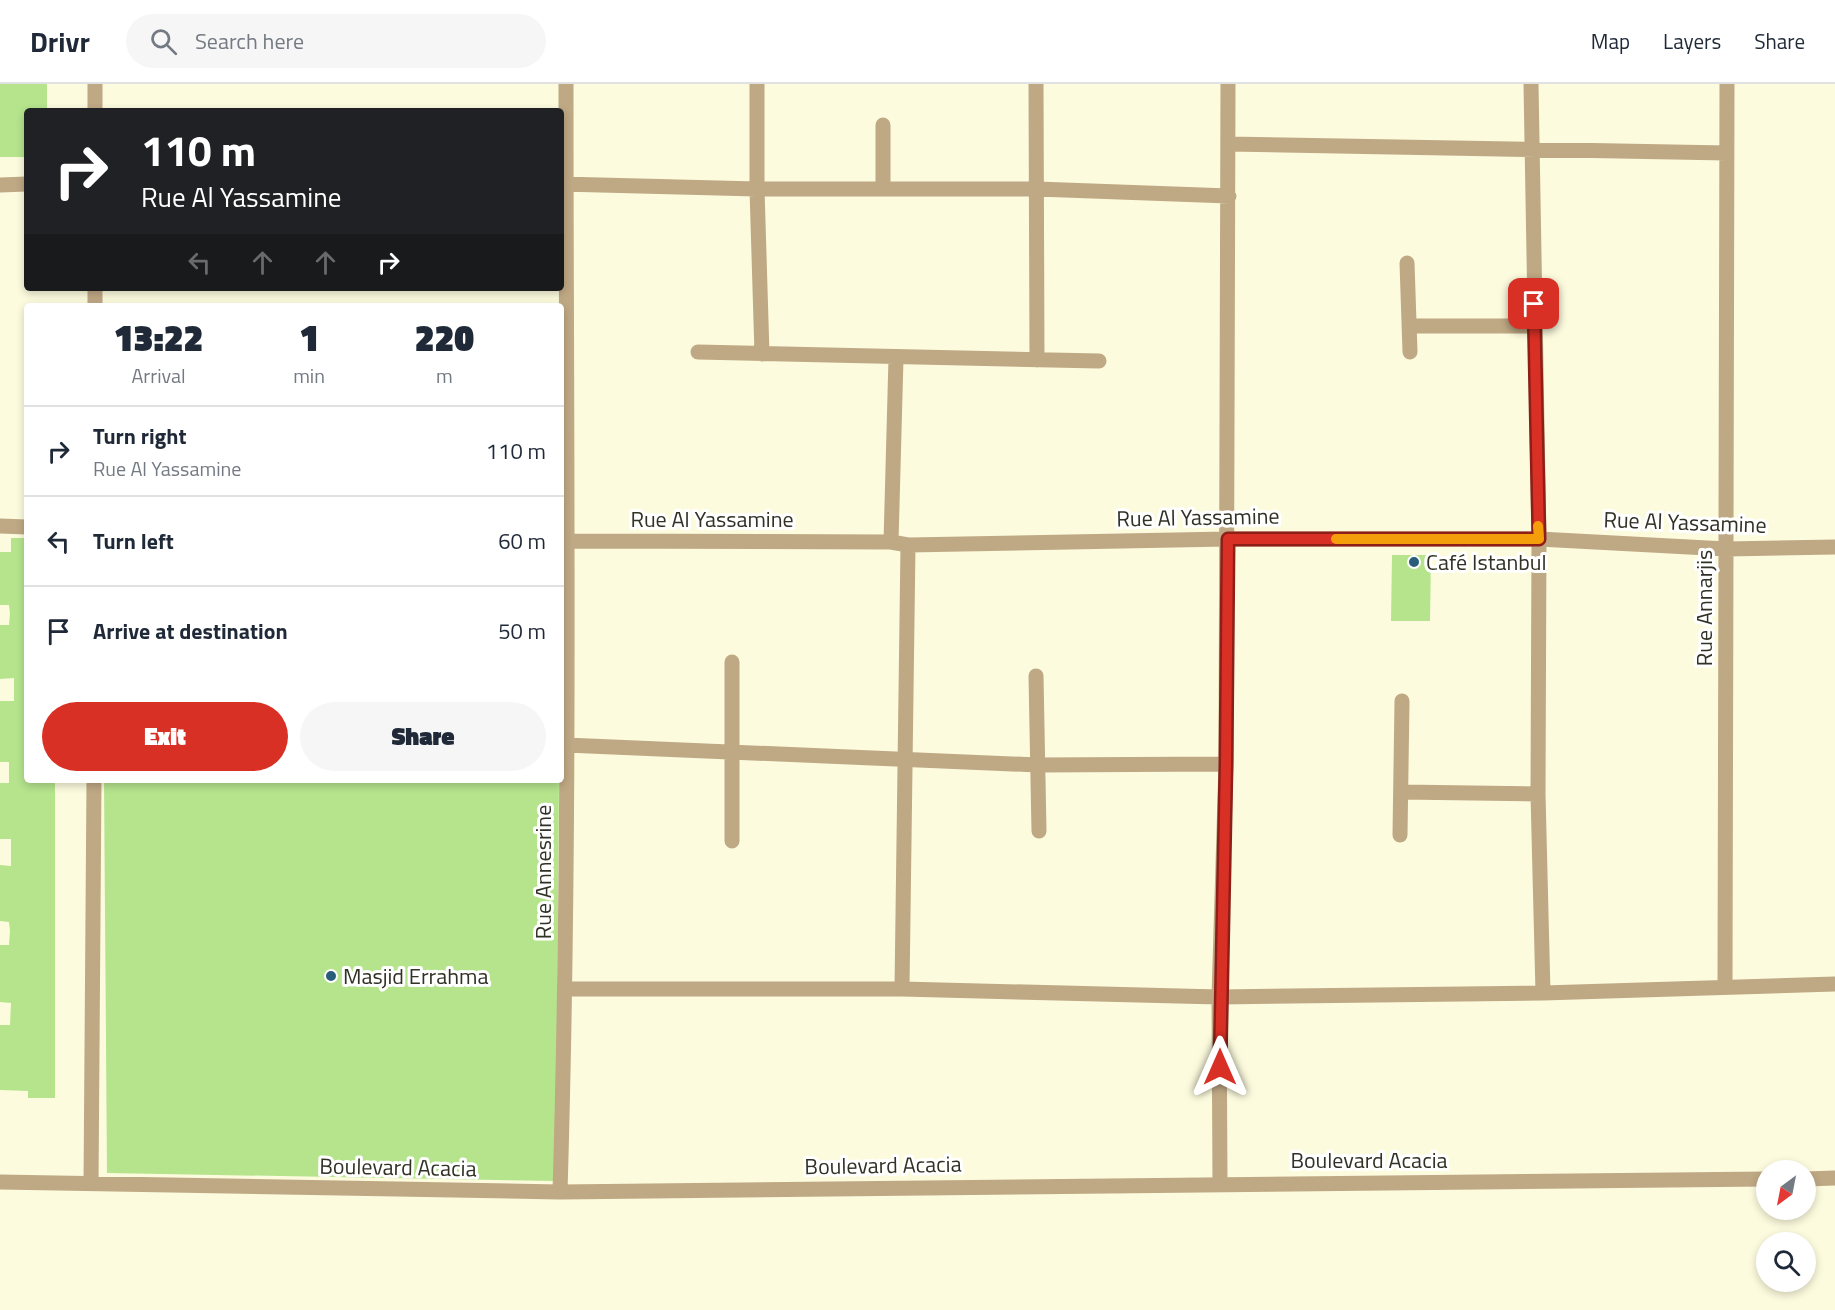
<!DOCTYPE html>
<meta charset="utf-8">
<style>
:root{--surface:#fff;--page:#f6f6f7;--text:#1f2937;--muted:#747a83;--line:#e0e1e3;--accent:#d93025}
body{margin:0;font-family:"Titillium Web",sans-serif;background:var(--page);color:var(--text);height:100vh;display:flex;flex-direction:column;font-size:22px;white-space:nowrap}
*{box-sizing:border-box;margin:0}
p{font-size:20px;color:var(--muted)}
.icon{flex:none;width:33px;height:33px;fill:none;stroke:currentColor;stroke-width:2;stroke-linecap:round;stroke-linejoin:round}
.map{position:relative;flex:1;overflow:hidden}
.sheet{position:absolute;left:24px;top:219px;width:540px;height:480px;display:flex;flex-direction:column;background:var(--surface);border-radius:6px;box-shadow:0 3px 9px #0003}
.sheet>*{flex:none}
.hud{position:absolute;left:24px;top:24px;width:540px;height:183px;border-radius:6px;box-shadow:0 3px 9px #0003;background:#202124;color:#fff;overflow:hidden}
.needle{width:39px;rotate:212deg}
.controls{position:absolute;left:1756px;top:1076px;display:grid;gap:12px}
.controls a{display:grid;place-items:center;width:60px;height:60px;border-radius:50%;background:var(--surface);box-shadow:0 3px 9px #0003;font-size:30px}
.pin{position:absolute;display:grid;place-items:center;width:51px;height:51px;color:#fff;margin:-26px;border-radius:12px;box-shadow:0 3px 9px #0006}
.me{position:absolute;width:66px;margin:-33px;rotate:0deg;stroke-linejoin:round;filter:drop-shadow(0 0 4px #0008)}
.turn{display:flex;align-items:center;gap:21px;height:126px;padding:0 18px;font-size:27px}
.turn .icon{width:78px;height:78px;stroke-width:2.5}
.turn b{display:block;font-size:42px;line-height:51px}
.lanes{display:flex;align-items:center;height:57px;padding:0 18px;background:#0003;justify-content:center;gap:30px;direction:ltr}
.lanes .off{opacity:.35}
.eta{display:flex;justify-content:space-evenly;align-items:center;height:102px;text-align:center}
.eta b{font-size:36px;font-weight:800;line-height:42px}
.primary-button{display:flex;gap:12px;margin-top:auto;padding:12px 18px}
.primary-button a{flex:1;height:69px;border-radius:36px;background:var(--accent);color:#fff;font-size:24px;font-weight:800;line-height:69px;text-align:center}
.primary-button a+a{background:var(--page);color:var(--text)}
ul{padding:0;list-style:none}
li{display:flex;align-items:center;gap:18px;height:90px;padding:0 18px;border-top:2px solid var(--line)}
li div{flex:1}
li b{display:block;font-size:22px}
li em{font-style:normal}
header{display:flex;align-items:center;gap:36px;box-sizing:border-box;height:84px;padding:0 30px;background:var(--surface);border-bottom:2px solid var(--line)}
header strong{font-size:28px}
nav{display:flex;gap:33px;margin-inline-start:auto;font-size:21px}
.search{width:420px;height:54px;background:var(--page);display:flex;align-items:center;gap:15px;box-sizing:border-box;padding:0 21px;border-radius:33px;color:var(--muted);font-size:22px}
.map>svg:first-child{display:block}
.building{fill:#b5e48d}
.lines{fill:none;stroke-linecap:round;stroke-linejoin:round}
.street{stroke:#bfa884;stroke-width:15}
.route-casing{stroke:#8d1f18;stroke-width:15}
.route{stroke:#d93025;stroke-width:10}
.slow{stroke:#f59e0b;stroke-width:10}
.poi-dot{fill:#295d7a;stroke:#fff;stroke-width:2}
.labels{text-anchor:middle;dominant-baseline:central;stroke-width:6;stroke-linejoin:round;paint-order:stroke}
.street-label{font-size:22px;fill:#313125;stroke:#fff}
.poi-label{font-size:22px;fill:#313125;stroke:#fff;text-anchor:start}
</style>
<header>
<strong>Drivr</strong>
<div class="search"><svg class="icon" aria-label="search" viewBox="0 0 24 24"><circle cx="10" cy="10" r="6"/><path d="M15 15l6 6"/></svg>Search here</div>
<nav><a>Map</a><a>Layers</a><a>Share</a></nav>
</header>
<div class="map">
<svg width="1835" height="1226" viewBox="0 0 1835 1226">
<rect width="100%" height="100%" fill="#fcfbde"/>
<path class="building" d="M 0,0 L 47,0 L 47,27 L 27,27 L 27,73 L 0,73 Z
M 11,454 L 27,454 L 27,696 L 55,696 L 55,1014 L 28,1014 L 28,1007 L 0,1006 L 0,941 L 10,941 L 11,919 L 0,918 L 0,861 L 9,861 L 10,847 L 9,838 L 0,837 L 0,781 L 11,782 L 11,755 L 0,755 L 0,699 L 9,699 L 9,678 L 0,678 L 0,617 L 14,617 L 14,594 L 0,595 L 0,541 L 9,541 L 10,530 L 9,521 L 0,521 L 0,468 L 11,468 Z
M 1392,471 L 1431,471 L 1430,537 L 1391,537 Z
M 104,696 L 559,696 L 556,1097 L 107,1089 Z"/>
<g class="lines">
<path class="street" d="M 757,0 L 757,105 L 762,270
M 1036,0 L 1037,276
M 1531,0 L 1539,455 L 1538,710 L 1543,909
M 95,27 L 95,0
M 1228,60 L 1727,69
M 561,100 L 757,105 L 1037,105 L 1229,112
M 0,101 L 27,100
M 883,104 L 883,41
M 1407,179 L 1410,268
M 95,204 L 95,222
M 1409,242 L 1534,242
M 698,268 L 1099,277
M 0,442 L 27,443
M 561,457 L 891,458 L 908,461 L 1228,455 L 1539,455 L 1726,465 L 1835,463
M 891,458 L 896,274
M 732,578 L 732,757
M 1036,592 L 1039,747
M 566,661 L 1038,681 L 1226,680
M 1402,708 L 1538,710
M 1400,751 L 1402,617
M 1725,903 L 1727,0
M 566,905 L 902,905 L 1219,913 L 1543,909 L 1835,900
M 902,905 L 908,461
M 1806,1095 L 1835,1094
M 0,1098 L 560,1108 L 1767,1095
M 1220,1099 L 1219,913 L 1226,680 L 1228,0
M 91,1100 L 94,696
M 560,1108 C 571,739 566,370 566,0"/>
</g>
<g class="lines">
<g class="route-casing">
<path id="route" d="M 1220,983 L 1226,680 L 1228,455 L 1539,455 L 1534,220"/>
</g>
<use href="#route" class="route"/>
<path class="slow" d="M 1336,455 L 1539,455 L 1538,442"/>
</g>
<g class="poi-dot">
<circle cx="1414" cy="478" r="6"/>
<circle cx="331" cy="892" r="6"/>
</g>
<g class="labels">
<g class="street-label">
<text transform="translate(1198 433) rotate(-1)">Rue Al Yassamine</text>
<text x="712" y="435">Rue Al Yassamine</text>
<text transform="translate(1685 438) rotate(2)">Rue Al Yassamine</text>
<text transform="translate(1704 524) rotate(-90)">Rue Annarjis</text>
<text transform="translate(543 788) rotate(-90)">Rue Annesrine</text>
<text x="1369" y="1076">Boulevard Acacia</text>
<text transform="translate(883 1081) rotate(-1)">Boulevard Acacia</text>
<text transform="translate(398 1083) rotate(1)">Boulevard Acacia</text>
</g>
<g class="poi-label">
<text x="1426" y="478">Café Istanbul</text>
<text x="343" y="892">Masjid Errahma</text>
</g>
</g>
</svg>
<div class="controls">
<a><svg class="needle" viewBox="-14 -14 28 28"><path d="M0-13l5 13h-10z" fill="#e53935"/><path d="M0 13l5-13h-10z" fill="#747a83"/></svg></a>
<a><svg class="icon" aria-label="search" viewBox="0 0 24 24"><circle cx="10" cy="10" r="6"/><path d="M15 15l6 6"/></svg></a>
</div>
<div class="pin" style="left:1534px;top:220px;background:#d93025"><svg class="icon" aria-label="arrive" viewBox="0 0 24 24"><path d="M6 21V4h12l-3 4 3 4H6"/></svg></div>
<svg class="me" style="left:1220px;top:983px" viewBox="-20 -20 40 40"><path d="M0-17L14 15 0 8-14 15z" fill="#d93025" stroke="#fff" stroke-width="4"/></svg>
<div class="hud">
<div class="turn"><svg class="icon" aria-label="right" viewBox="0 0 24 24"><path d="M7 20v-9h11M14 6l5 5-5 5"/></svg><div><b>110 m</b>Rue Al Yassamine</div></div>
<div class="lanes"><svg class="icon off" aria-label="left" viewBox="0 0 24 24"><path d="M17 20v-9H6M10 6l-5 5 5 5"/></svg><svg class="icon off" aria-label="ahead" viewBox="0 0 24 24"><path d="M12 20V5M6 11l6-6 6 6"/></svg><svg class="icon off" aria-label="ahead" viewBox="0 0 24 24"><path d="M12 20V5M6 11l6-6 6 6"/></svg><svg class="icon" aria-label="right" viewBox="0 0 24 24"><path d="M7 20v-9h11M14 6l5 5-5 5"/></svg></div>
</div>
<section class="sheet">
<div class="eta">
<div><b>13:22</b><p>Arrival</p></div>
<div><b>1</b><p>min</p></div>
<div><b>220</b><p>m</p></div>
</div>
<ul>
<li><svg class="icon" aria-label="right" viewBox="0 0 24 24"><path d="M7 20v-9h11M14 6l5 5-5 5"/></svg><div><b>Turn right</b><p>Rue Al Yassamine</p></div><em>110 m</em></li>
<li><svg class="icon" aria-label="left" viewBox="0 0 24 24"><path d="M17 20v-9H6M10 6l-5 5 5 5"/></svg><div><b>Turn left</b></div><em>60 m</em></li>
<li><svg class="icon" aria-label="arrive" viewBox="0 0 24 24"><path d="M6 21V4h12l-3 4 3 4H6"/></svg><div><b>Arrive at destination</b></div><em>50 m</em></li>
</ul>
<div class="primary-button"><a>Exit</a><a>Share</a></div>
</section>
</div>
